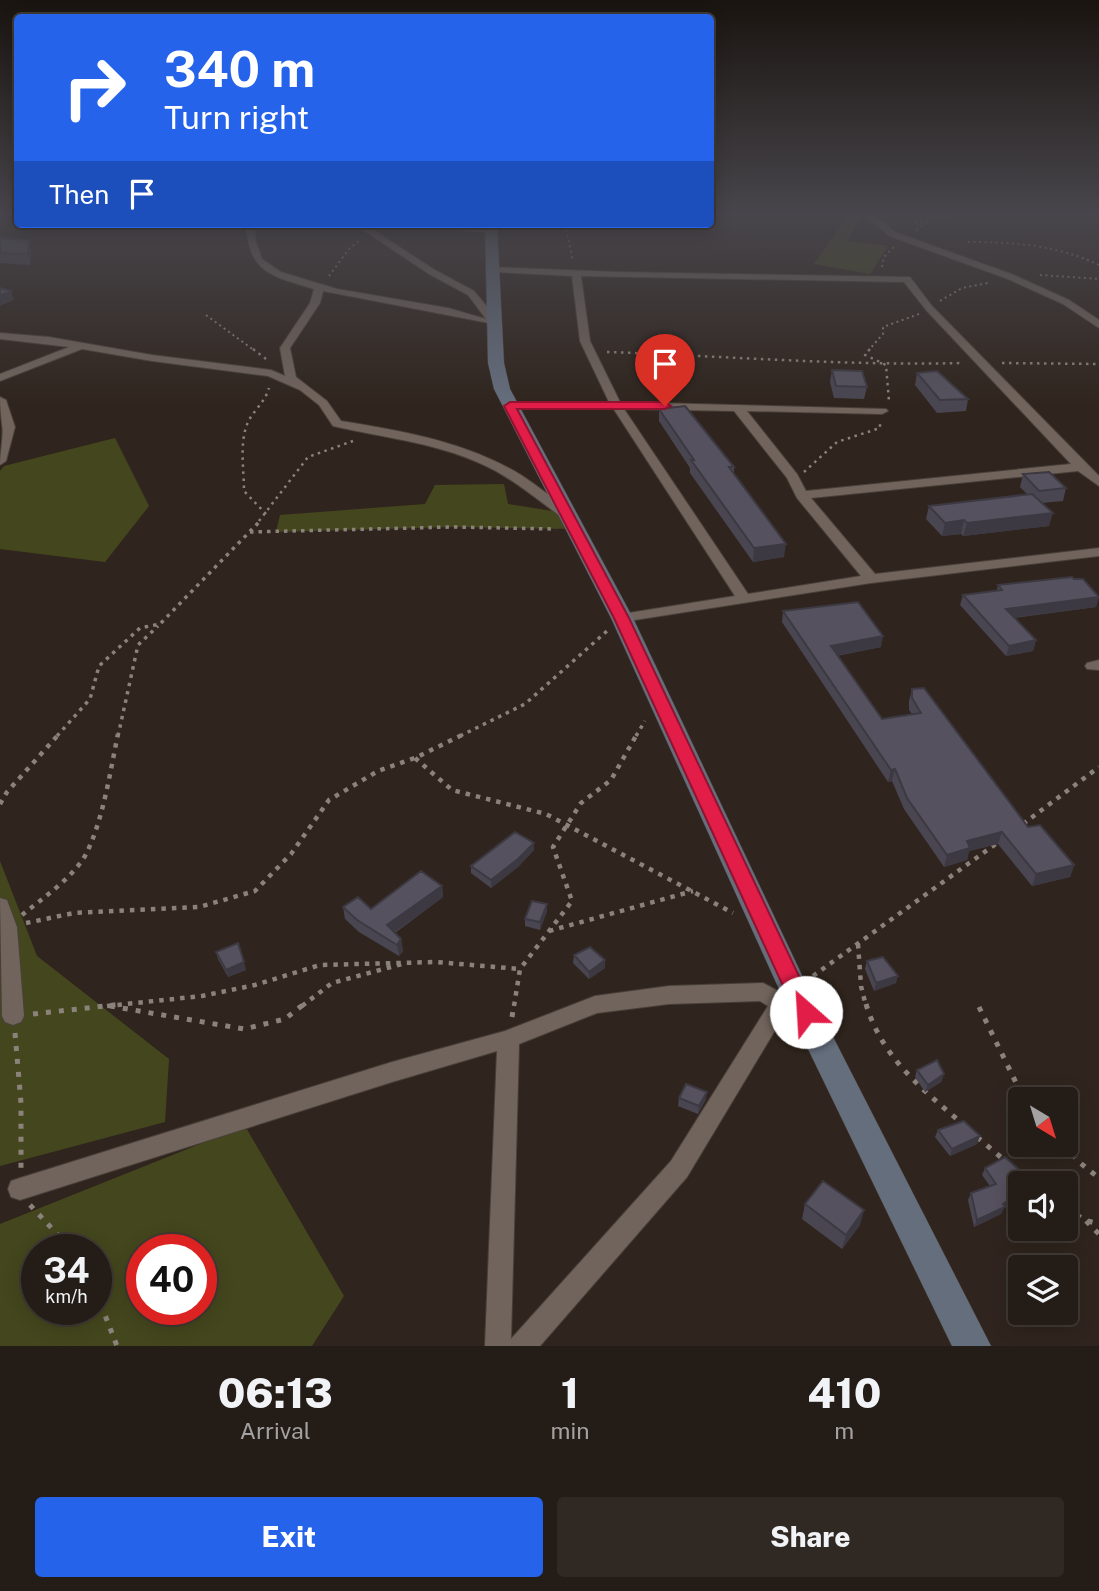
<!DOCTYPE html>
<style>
:root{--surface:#241c16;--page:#302923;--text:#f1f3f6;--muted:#a3a1a1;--line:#413a35;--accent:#2563eb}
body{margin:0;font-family:"Public Sans",sans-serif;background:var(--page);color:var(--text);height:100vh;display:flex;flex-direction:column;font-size:26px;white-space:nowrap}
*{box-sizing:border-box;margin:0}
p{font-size:23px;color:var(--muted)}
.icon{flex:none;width:38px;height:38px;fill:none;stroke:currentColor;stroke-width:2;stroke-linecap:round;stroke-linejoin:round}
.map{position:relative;height:1346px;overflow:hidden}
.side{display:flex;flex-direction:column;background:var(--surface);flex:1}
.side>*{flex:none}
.guide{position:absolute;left:14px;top:14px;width:700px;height:214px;border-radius:7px;box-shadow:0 4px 18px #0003,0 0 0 2px var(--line);background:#2563eb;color:#fff;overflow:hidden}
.needle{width:46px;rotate:142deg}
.controls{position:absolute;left:1008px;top:1087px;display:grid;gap:14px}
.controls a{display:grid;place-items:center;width:70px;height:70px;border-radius:7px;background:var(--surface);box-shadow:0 4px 18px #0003,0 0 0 2px var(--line);font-size:35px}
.speed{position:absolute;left:21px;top:1234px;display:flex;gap:14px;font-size:35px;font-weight:700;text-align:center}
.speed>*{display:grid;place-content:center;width:91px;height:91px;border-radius:50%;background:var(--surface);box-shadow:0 4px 18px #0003,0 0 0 2px var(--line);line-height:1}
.speed small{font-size:18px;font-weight:400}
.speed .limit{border:10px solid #d22;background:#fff;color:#111}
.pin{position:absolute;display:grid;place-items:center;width:60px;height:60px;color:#fff;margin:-72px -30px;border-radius:50% 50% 50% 0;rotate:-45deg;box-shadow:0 0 7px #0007}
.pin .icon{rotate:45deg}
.me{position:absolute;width:77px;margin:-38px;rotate:334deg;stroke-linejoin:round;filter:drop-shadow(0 0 5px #0008)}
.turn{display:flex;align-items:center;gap:24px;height:147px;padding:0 35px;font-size:32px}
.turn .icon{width:91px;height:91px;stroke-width:2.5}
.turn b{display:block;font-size:49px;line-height:60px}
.then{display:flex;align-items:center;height:66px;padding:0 35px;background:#0003;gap:14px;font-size:26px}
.eta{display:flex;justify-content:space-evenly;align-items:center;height:119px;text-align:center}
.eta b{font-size:42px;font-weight:800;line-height:49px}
.primary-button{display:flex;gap:14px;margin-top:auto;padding:14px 35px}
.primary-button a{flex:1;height:80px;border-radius:7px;background:var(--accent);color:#fff;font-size:28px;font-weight:800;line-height:80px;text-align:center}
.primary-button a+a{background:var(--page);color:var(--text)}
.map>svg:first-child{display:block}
.green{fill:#44471d;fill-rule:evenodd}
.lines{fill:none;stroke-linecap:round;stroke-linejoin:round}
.street-casing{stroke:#49403a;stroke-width:2}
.secondary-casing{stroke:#49403a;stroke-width:1}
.path-far4{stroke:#8b827c;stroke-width:2;stroke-dasharray:2 3.5;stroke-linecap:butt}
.path-far3{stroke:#8b827c;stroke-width:2.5;stroke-dasharray:2.5 4.5;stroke-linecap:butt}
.path-far2{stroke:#8b827c;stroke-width:3.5;stroke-dasharray:3.5 5;stroke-linecap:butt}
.path-far1{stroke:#8b827c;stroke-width:4.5;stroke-dasharray:4.5 6;stroke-linecap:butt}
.path{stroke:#8b827c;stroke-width:5;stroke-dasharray:5 8;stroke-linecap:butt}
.street{fill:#71645c;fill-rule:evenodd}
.secondary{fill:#656e7d;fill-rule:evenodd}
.wall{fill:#494651}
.shaded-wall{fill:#3c3942}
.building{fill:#55515e;stroke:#3c3942;stroke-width:2}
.route{fill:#e11d48;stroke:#92132f;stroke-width:2}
</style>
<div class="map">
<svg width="1099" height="1346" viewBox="0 0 1099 1346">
<rect width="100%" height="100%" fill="#30251e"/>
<path class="green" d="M 849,215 L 861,215 L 848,241 L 888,246 L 870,274 L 814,264 Z
M 115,438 L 149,506 L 105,562 L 0,549 L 0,471 L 4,466 Z
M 504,484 L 508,504 L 565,513 L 574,529 L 452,527 L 276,532 L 280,515 L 425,504 L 435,485 Z
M 0,861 L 37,956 L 169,1059 L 165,1122 L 0,1166 Z
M 245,1126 L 344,1296 L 312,1346 L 0,1346 L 0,1224 ZM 37,1250 L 96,1250 L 96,1309 L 37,1309 ZM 142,1250 L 201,1250 L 201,1309 L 142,1309 Z"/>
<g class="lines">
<g class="street-casing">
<path id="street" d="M 865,215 L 875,215 L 895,232 L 1014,275 L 1069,300 L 1099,320 L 1099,328 L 1063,304 L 1008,279 L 889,236 Z
M 246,224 L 254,224 L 256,242 L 262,259 L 281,272 L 337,289 L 448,308 L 486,319 L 468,295 L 429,274 L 354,224 L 364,224 L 435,270 L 474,291 L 499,321 L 499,325 L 323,291 L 320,303 L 290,348 L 296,377 L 327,401 L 341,421 C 403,431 467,442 521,475 C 538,486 553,499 570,510 L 570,516 L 560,516 C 538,500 518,483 494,470 C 443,443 388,439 333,426 L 319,405 L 300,390 L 268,376 L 152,361 L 82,349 L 0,381 L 0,374 L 69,347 L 0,339 L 0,333 L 49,337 L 152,355 L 271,370 L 285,376 L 280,348 L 310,303 L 314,289 C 272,276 249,274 246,224 Z
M 427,224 L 457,224 L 496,230 L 492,233 L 431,227 Z
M 491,267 L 619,272 L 910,277 L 932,306 L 1099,476 L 1099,486 L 1078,471 L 811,498 L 875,574 L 1099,548 L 1099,556 L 871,583 L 622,622 L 617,621 L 615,618 L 617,615 L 622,614 L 735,596 L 613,408 L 506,408 L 506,404 L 510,403 L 609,402 L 580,341 L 572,276 L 494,272 L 489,269 ZM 581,276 L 904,282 L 926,310 L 1071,464 L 806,491 L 797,474 L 747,411 L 882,414 L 888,411 L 886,409 L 620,402 L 590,341 ZM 624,409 L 734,411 L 787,478 L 797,498 L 861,576 L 748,594 Z
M 0,397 L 6,400 L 15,427 L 6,461 L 0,465 C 0,454 4,433 2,425 C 1,415 0,407 0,397 Z
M 1099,660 L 1099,670 L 1087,669 L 1085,666 L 1087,663 Z
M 0,898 L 7,900 L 17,927 L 24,1016 L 21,1022 L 13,1025 L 5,1022 L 2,1016 Z
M 763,983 L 778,991 L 785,988 L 792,991 L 795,997 L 687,1177 L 540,1346 L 485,1346 L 497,1051 L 392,1082 L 20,1200 L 11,1197 L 8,1189 L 11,1181 L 20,1178 L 392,1062 L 505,1031 L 595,996 L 669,986 ZM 760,1001 L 768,1006 L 671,1161 L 511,1339 L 519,1044 L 597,1013 L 669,1004 Z"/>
</g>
<g class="secondary-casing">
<path id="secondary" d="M 485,224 L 497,224 L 504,363 L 510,389 L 633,618 L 808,988 L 991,1346 L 952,1346 L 779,989 L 611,618 L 494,389 L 488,363 Z"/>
</g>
<path class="path-far4" d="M 915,223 L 929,220
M 565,224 L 573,261
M 916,230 L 931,220 L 948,215
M 968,242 C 1014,242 1057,245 1099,265
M 882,267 L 884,257 L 894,247
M 1040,275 L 1099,279
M 329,276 L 349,249 L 360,240
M 940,301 L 962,288 L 988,283
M 206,315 L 255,351
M 868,351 L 883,334 L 883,327 L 919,314"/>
<path class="path-far3" d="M 253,349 L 266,359
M 870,349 L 865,355 L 886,365 L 889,401
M 607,352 C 725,356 844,366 962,363
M 1002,363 L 1099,364
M 804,472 L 837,442 L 880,428 L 880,424
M 266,514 L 244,491 C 244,470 239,442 248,422 C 254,410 265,402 269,388
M 259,521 L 308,457 L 353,441"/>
<path class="path-far2" d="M 250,532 L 452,527 L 556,529
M 57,736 L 90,699 L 99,666 L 140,628 L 160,624 L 261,520
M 118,736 L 138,645 L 158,626
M 460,736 L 525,704 L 607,631
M 636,736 L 645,721"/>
<path class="path-far1" d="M 415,758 L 452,790 L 546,814 L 733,913
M 0,804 L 7,792 L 59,734
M 1023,824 L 1099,767
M 22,915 C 43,898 77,875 88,850 C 104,815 110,772 118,734
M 26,923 L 74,913 L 199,907 L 255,891 L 291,854 L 329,800 L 378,771 L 415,758 L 464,734
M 549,931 L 693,891
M 858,944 L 861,986 L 866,1006
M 813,976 L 997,843
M 107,1006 L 202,996 L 255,985 L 320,965 L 436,962 L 520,969
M 302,1006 L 332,983 L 402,964
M 514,1006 L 520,969 L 572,901 L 553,847 L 581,803 L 611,780 L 637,734"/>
<path class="path" d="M 866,1004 C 882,1058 923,1090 964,1125
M 110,1006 L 244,1029 L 285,1019 L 304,1004
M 979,1007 L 1024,1099
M 33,1014 L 123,1004
M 512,1017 L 514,1004
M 15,1033 L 21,1103 L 21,1169
M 977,1137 L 1003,1159
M 1064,1144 L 1079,1162 L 1099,1178
M 30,1205 L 72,1250
M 1066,1207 L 1084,1220 L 1099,1224
M 1086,1221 L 1099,1234
M 96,1292 L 117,1346"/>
<use href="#street" class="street"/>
<use href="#secondary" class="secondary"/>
</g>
<path class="wall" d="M 0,238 L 31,251 L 30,265 L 0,263 Z
M 832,370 L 867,387 L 864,399 L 834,398 L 830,382 Z
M 917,373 L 968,399 L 966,411 L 937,413 L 915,385 Z
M 659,409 L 734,467 L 734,473 L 784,557 L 753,562 L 690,473 L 690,468 L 659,421 Z
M 1023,474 L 1066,488 L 1063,501 L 1042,503 L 1049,526 L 963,536 L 961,534 L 942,536 L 926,519 L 929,506 L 1027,494 L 1020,487 Z
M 1074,579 L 1099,596 L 1096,607 L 1015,618 L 1036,640 L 1033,651 L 1006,656 L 960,605 L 963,595 L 997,590 L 998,585 Z
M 783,611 L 881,647 L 837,656 L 882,719 L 912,714 L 909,710 L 909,701 L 912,689 L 1028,827 L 1074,865 L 1070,877 L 1032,886 L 998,844 L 969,851 L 967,860 L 944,867 L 904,809 L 892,781 L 888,782 L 782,622 Z
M 534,850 L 518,867 L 491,888 L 471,873 L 471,866 Z
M 442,886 L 443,897 L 395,933 L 401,939 L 403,951 L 399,956 L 359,932 L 345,919 L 343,907 L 371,909 Z
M 547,911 L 540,930 L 525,926 L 525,919 Z
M 216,952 L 246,970 L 228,977 L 218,959 Z
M 574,955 L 605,968 L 589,979 L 573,963 Z
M 867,961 L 896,983 L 874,991 L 865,969 Z
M 917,1070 L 944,1074 L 941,1082 L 925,1092 L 915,1077 Z
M 679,1098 L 706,1099 L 698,1114 L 678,1106 Z
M 938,1130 L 977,1144 L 950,1156 L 935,1137 Z
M 985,1168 L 1020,1183 L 1020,1198 L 1004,1208 L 1001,1214 L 974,1227 L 968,1200 L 971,1193 L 990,1186 L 982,1175 Z
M 805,1204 L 860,1225 L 842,1249 L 802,1219 Z"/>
<path class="shaded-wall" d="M 29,240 L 31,251 L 30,265 L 28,254 Z
M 11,291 L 14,300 L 0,306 L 0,296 Z
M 1053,513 L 1049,526 L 963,536 L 967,523 Z
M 964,520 L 961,534 L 942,536 L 945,523 Z
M 786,544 L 784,557 L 753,562 L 754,548 Z
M 1099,597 L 1096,607 L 1003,619 L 1006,609 Z
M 883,636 L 881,647 L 829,657 L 831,646 Z
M 1036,640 L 1033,651 L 1006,656 L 1009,646 Z
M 895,769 L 892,781 L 888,782 L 891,770 Z
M 1002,832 L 998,844 L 969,851 L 967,860 L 944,867 L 947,855 L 967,841 Z
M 534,843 L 534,850 L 518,867 L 491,888 L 491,880 Z
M 1074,865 L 1070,877 L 1032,886 L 1036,874 Z
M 442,886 L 443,897 L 388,937 L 387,925 Z
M 547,904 L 547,911 L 540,930 L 540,922 Z
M 401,939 L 403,951 L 399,956 L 397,945 Z
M 605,960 L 605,968 L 589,979 L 589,972 Z
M 244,962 L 246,970 L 228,977 L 226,970 Z
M 898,976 L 896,983 L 874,991 L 876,983 Z
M 944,1074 L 941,1082 L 925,1092 L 928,1085 Z
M 707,1092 L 706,1099 L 698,1114 L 699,1106 Z
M 980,1136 L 977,1144 L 950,1156 L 952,1149 Z
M 1020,1193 L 1020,1198 L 1004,1208 L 1001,1214 L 974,1227 L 977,1220 Z
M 864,1210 L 860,1225 L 842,1249 L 846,1235 Z"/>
<path class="building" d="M 0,238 L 29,240 L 28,254 L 0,253 Z
M 0,288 L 11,291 L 0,296 Z
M 832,370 L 862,371 L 867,387 L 836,386 Z
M 937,371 L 968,399 L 940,400 L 917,373 Z
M 685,406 L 734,467 L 729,467 L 786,544 L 754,548 L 691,460 L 694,460 L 659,409 Z
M 1049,472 L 1066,488 L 1039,491 L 1023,474 Z
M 1032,494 L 1053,513 L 967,523 L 964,520 L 945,523 L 929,506 Z
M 1072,577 L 1074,579 L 1083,579 L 1099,597 L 1006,609 L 1036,640 L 1009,646 L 963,595 L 1002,590 L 998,585 Z
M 858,602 L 883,636 L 831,646 L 882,719 L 921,713 L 912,698 L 912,689 L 924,688 L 1028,827 L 1040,825 L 1074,865 L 1036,874 L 1002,832 L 967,841 L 970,848 L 947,855 L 907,798 L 895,769 L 891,770 L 783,611 Z
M 515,832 L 534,843 L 518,859 L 491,880 L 471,866 Z
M 421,871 L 442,886 L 387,925 L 401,939 L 397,945 L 357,920 L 343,907 L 358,897 L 371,909 Z
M 532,901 L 547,904 L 540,922 L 525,919 Z
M 238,943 L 244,962 L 226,970 L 216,952 Z
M 590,947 L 605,960 L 589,972 L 574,955 Z
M 883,957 L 898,976 L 876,983 L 867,961 Z
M 937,1060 L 944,1074 L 928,1085 L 917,1070 Z
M 686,1084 L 707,1092 L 699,1106 L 679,1098 Z
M 964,1121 L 980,1136 L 952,1149 L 938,1130 Z
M 1005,1157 L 1034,1183 L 1020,1183 L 1020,1193 L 1003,1204 L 1005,1207 L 977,1220 L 971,1193 L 996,1184 L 985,1168 Z
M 823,1181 L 864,1210 L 846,1235 L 805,1204 Z"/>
<linearGradient id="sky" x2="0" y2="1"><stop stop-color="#1a1410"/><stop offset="0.53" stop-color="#48464c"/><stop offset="1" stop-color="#48464c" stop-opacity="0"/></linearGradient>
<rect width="1099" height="404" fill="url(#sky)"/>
<path class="route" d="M 510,402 L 665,402 L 671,406 L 665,409 L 517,409 L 629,618 L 816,1012 L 813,1019 L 806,1021 L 798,1019 L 795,1012 L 614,618 L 504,406 Z"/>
</svg>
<div class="controls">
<a><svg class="needle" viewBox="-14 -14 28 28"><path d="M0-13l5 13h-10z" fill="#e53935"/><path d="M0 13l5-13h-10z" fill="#a3a1a1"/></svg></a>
<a><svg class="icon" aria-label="sound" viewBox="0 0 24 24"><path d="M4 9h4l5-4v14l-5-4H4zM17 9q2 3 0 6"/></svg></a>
<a><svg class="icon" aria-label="layers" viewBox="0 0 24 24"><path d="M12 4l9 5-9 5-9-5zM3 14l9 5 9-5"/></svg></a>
</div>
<div class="speed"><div>34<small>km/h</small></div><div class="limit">40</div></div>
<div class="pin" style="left:665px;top:406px;background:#d93025"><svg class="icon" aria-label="arrive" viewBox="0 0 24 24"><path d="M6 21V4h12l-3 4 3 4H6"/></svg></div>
<svg class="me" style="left:806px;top:1012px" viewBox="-20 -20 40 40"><circle r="19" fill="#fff"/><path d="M0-13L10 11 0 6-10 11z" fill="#e11d48"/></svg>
<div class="guide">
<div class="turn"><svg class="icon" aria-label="right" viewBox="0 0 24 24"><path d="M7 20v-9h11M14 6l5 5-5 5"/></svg><div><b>340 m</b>Turn right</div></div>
<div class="then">Then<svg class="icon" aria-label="arrive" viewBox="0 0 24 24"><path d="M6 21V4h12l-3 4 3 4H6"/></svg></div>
</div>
</div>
<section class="side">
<div class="eta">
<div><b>06:13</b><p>Arrival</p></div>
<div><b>1</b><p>min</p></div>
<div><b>410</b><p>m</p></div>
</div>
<div class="primary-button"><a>Exit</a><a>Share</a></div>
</section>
